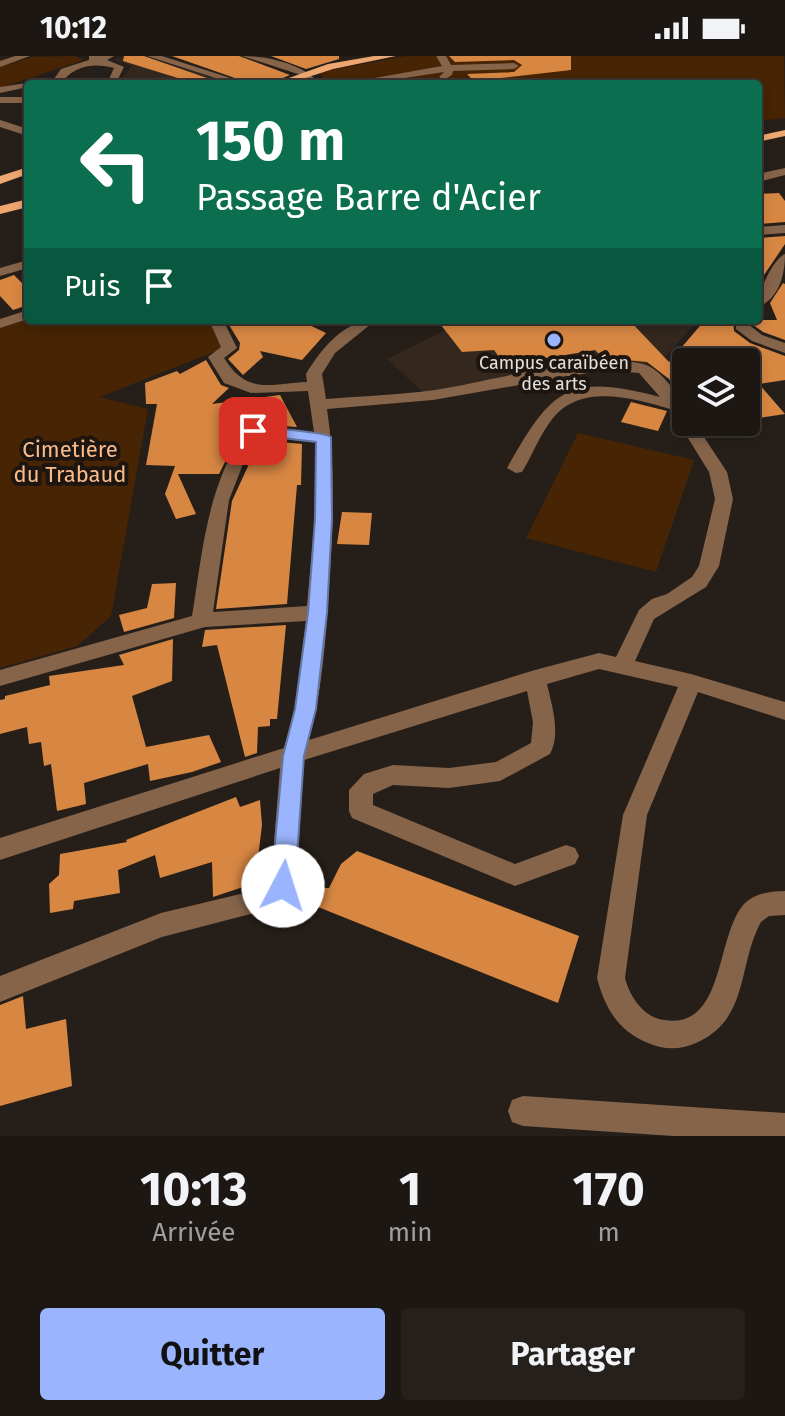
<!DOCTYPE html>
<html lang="fr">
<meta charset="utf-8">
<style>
:root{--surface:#1c1713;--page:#25201c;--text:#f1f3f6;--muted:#a09fa0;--line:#3a3633;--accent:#9ab5fd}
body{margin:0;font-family:"Fira Sans",sans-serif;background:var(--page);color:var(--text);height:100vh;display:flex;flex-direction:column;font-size:30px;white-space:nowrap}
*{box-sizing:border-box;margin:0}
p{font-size:26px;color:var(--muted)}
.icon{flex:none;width:44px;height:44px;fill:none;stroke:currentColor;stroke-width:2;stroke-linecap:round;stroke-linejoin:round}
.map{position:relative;height:1080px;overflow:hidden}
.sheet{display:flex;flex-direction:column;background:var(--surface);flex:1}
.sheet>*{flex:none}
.banner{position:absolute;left:24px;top:24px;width:738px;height:244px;border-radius:8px;box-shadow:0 4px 12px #0003,0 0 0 2px var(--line);background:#0b6e4f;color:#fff;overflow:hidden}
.tools{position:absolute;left:672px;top:292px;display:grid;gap:16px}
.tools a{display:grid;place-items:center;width:88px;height:88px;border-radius:8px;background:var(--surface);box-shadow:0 4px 12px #0003,0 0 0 2px var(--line);font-size:40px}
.pin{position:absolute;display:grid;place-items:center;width:68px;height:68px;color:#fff;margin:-34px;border-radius:16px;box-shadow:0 4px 12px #0006}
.me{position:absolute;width:88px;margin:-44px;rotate:5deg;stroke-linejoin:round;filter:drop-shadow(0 0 6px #0008)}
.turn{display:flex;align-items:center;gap:28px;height:168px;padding:0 40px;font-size:36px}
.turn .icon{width:104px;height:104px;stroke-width:2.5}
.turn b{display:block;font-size:56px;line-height:68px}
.then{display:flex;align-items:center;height:76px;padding:0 40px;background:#0003;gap:16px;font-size:30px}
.eta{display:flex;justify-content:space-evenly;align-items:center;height:136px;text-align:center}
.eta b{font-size:48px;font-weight:700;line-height:56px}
.button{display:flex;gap:16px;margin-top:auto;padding:16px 40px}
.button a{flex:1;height:92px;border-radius:8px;background:var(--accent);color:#111;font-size:32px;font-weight:700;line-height:92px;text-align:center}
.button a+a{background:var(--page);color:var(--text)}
.status{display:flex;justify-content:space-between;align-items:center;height:56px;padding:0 40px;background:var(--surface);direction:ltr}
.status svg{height:22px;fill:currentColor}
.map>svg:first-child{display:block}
.built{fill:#34281e}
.green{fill:#462404}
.building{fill:#d88743}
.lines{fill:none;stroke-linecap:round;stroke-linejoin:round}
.minor{fill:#86644a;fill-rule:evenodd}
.major{fill:#eea770;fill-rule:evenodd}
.route{fill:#9ab5fd;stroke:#6476a4;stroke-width:2}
.poi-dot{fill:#9ab5fd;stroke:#1d1510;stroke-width:3}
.labels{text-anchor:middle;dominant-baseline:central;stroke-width:8;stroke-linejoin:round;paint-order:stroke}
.far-poi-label{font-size:18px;fill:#e4dfdb;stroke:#1d1510}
.park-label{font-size:22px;fill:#fabb8b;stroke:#1d1510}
</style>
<div class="status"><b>10:12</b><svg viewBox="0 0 49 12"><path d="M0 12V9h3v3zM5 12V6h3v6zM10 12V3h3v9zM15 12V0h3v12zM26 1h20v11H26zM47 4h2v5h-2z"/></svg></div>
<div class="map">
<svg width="785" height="1080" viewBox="0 0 785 1080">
<rect width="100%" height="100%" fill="#261f19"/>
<path class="built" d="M 125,0 L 142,0 L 228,26 L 118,28 L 132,10 L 114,4 Z
M 466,264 L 698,264 L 657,310 L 621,305 L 556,310 L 424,337 L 387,303 Z"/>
<path class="green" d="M 74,0 L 84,4 L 0,32 L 0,11 L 32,1 Z
M 406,0 L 784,0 L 785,62 L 758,65 L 758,28 L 328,28 L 319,16 Z
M 28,263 L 211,264 L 224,292 L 100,341 L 148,353 L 111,560 L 77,590 L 0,612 L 0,272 Z
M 578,377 L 694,404 L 656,516 L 526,482 Z"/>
<path class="building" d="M 124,0 L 144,0 L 224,28 L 197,28 L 123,5 Z
M 172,0 L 239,0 L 290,19 L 269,28 L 252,28 Z
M 271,0 L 339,0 L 339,3 L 306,13 Z
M 449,0 L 571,0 L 571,14 L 474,25 L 467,18 L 514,16 L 522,9 L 514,4 L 455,6 Z
M 779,137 L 785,145 L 785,166 L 758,168 L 758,138 Z
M 785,180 L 785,188 L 758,228 L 758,182 Z
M 14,219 L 28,233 L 28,249 L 13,254 L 0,240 L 0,224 Z
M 783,227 L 785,228 L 785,284 L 763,276 L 752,268 L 753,264 L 777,264 L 770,247 Z
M 226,264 L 299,264 L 326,277 L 302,304 L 260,295 L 263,301 L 243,319 L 228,303 L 239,294 L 240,287 Z
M 437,264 L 629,264 L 669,306 L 705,264 L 733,264 L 734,275 L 750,287 L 785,300 L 785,324 L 759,328 L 785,358 L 746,364 L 746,306 L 686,306 L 686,349 L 669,323 L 647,306 L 603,302 L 595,294 L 505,309 L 494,294 L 462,296 Z
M 206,304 L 221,329 L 229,332 L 212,348 L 280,339 L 297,371 L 249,368 L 239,378 L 219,418 L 178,418 L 196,458 L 176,463 L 165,438 L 175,410 L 146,409 L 157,348 L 146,348 L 145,327 L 177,315 L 180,318 Z
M 631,346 L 667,355 L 658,375 L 621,366 Z
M 260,384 L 302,388 L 301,429 L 297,429 L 287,548 L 216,553 L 232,445 Z
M 342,456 L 372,457 L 369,489 L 337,488 Z
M 176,527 L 174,562 L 124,576 L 119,559 L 147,552 L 152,528 Z
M 286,569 L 277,663 L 270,663 L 270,670 L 258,671 L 257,697 L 245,701 L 217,589 L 202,591 L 205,574 Z
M 173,583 L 172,625 L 132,640 L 146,691 L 209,679 L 221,706 L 192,716 L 150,725 L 148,708 L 84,727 L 86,748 L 57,755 L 51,708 L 44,710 L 41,686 L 29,688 L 27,671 L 0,678 L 0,644 L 5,643 L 5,640 L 50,629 L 49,620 L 124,609 L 119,599 Z
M 236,741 L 240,751 L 260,744 L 262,769 L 255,827 L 213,841 L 212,806 L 160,822 L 155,799 L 118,814 L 120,837 L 74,845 L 73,853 L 50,857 L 49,828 L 59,819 L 60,798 L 127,786 L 126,784 Z
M 357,795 L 579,880 L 558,947 L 293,841 L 298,832 L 329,832 L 341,808 Z
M 23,940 L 26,973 L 66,963 L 72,1030 L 0,1050 L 0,949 Z"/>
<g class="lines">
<path class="minor" d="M 15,0 L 30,0 L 0,11 L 0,5 Z
M 89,0 L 114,0 L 107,4 L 124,11 L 116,27 L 101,28 L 109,23 L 114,12 C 94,6 72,10 61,28 L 28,28 L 28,31 L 0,37 L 0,31 L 54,23 L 61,13 L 89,4 Z
M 147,0 L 162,0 L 249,28 L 234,28 Z
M 242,0 C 267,0 305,8 319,28 L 309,28 L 304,20 Z
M 436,0 L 446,0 L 451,9 L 514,7 L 519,10 L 514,13 L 453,15 L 452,19 L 444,24 L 439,21 L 444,16 L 365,28 L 341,28 L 442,10 Z
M 0,41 L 28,41 L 28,47 L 0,47 Z
M 0,64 L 28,73 L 28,80 L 0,71 Z
M 785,112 L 785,119 L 758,126 L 758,118 Z
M 785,169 L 785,177 L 758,179 L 758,171 Z
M 785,198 C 785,219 779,243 758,251 C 758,237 772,204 785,198 Z
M 28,204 L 28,212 L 0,220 L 0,212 Z
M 28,254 L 28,263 L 0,272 L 0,263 Z
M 209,264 L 223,264 L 237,292 L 224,302 C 247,339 269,328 307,326 L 306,318 C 322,292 344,264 376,264 L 335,297 L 322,318 L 326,343 C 362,340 399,339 435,334 C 487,326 601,294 646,309 C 664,315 686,348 686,366 L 694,366 L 727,416 L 733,443 L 719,510 L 706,531 L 654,563 L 635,605 L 691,618 L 785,646 L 785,664 L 698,636 L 647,759 L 625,922 C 629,938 641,958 659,963 C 727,979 714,879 745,847 C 755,837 772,835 785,835 L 785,859 L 769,860 L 761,866 C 737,910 750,963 696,987 C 680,994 664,994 648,987 C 618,975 605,952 597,922 L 623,759 L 678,631 L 599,613 L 547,628 C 552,650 561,677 550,698 L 500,725 L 449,732 L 393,729 L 373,738 L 373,749 L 515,808 L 566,789 L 575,792 L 579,800 L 575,808 L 515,830 L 352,762 L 349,755 L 349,734 L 364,718 L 393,709 L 449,712 L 496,706 L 531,687 L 533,666 L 527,635 L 304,704 L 296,830 L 292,838 L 277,851 L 162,881 L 0,946 L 0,920 L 161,857 L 261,833 L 271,825 L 280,712 L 0,804 L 0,782 L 284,692 L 295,653 L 306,565 L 205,571 L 0,630 L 0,614 L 192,560 C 202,500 206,441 237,388 C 242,380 244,372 253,370 L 314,376 L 308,335 L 251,337 L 224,327 L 208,301 L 221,291 ZM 605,314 L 639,317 L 660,341 C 567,316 551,334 507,412 L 516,417 L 522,416 C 533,398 540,378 553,362 C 581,327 634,342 670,353 L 709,416 L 715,443 L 699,510 L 692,521 L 667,538 L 652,543 L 639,554 L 616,601 L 599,597 L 535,614 L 309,684 C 322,635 326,582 329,531 C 333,472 336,412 327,353 L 433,344 ZM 258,381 L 315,386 L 315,463 L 307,550 L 213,556 L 229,444 L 243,408 Z
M 736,264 L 750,264 L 749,269 L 762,279 L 785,287 L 785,297 L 752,285 L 736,273 Z
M 523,1040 L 785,1057 L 785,1080 L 674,1080 L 523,1070 L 512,1066 L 508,1055 L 512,1044 Z"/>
<path class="major" d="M 374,0 L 396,0 L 333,13 L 287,28 L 272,28 L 328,8 Z
M 785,74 L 785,80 L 758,86 L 758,80 Z
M 28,111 L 28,118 L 0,128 L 0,120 Z
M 28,143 L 28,151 L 0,158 L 0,150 Z"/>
</g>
<path class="route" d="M 253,370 C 267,372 325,376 331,381 L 332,463 L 327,557 L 316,653 L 304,700 L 295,830 L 291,837 L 283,840 L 275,837 L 271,830 L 283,700 L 295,653 L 308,557 L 315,463 L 316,386 L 248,378 L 245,375 Z"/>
<circle class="poi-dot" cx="554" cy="284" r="8"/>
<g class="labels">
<g class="far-poi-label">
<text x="554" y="307">Campus caraïbéen<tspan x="554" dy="21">des arts</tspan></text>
</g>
<g class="park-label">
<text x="70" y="393">Cimetière<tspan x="70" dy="25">du Trabaud</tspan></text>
</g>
</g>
</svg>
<div class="tools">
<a><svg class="icon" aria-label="layers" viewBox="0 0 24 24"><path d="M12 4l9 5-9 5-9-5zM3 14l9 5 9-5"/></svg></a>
</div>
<div class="pin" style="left:253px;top:375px;background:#d93025"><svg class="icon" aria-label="arrive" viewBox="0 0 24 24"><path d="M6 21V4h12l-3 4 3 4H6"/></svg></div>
<svg class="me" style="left:283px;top:830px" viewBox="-20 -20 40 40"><circle r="19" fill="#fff"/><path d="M0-13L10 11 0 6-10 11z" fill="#9ab5fd"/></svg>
<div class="banner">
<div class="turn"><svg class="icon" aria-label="left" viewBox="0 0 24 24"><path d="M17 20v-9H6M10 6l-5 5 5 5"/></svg><div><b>150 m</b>Passage Barre d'Acier</div></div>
<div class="then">Puis<svg class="icon" aria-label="arrive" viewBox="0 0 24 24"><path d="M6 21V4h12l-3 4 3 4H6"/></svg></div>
</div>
</div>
<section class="sheet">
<div class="eta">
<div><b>10:13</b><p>Arrivée</p></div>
<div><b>1</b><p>min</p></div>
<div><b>170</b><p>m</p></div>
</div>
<div class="button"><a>Quitter</a><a>Partager</a></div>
</section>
